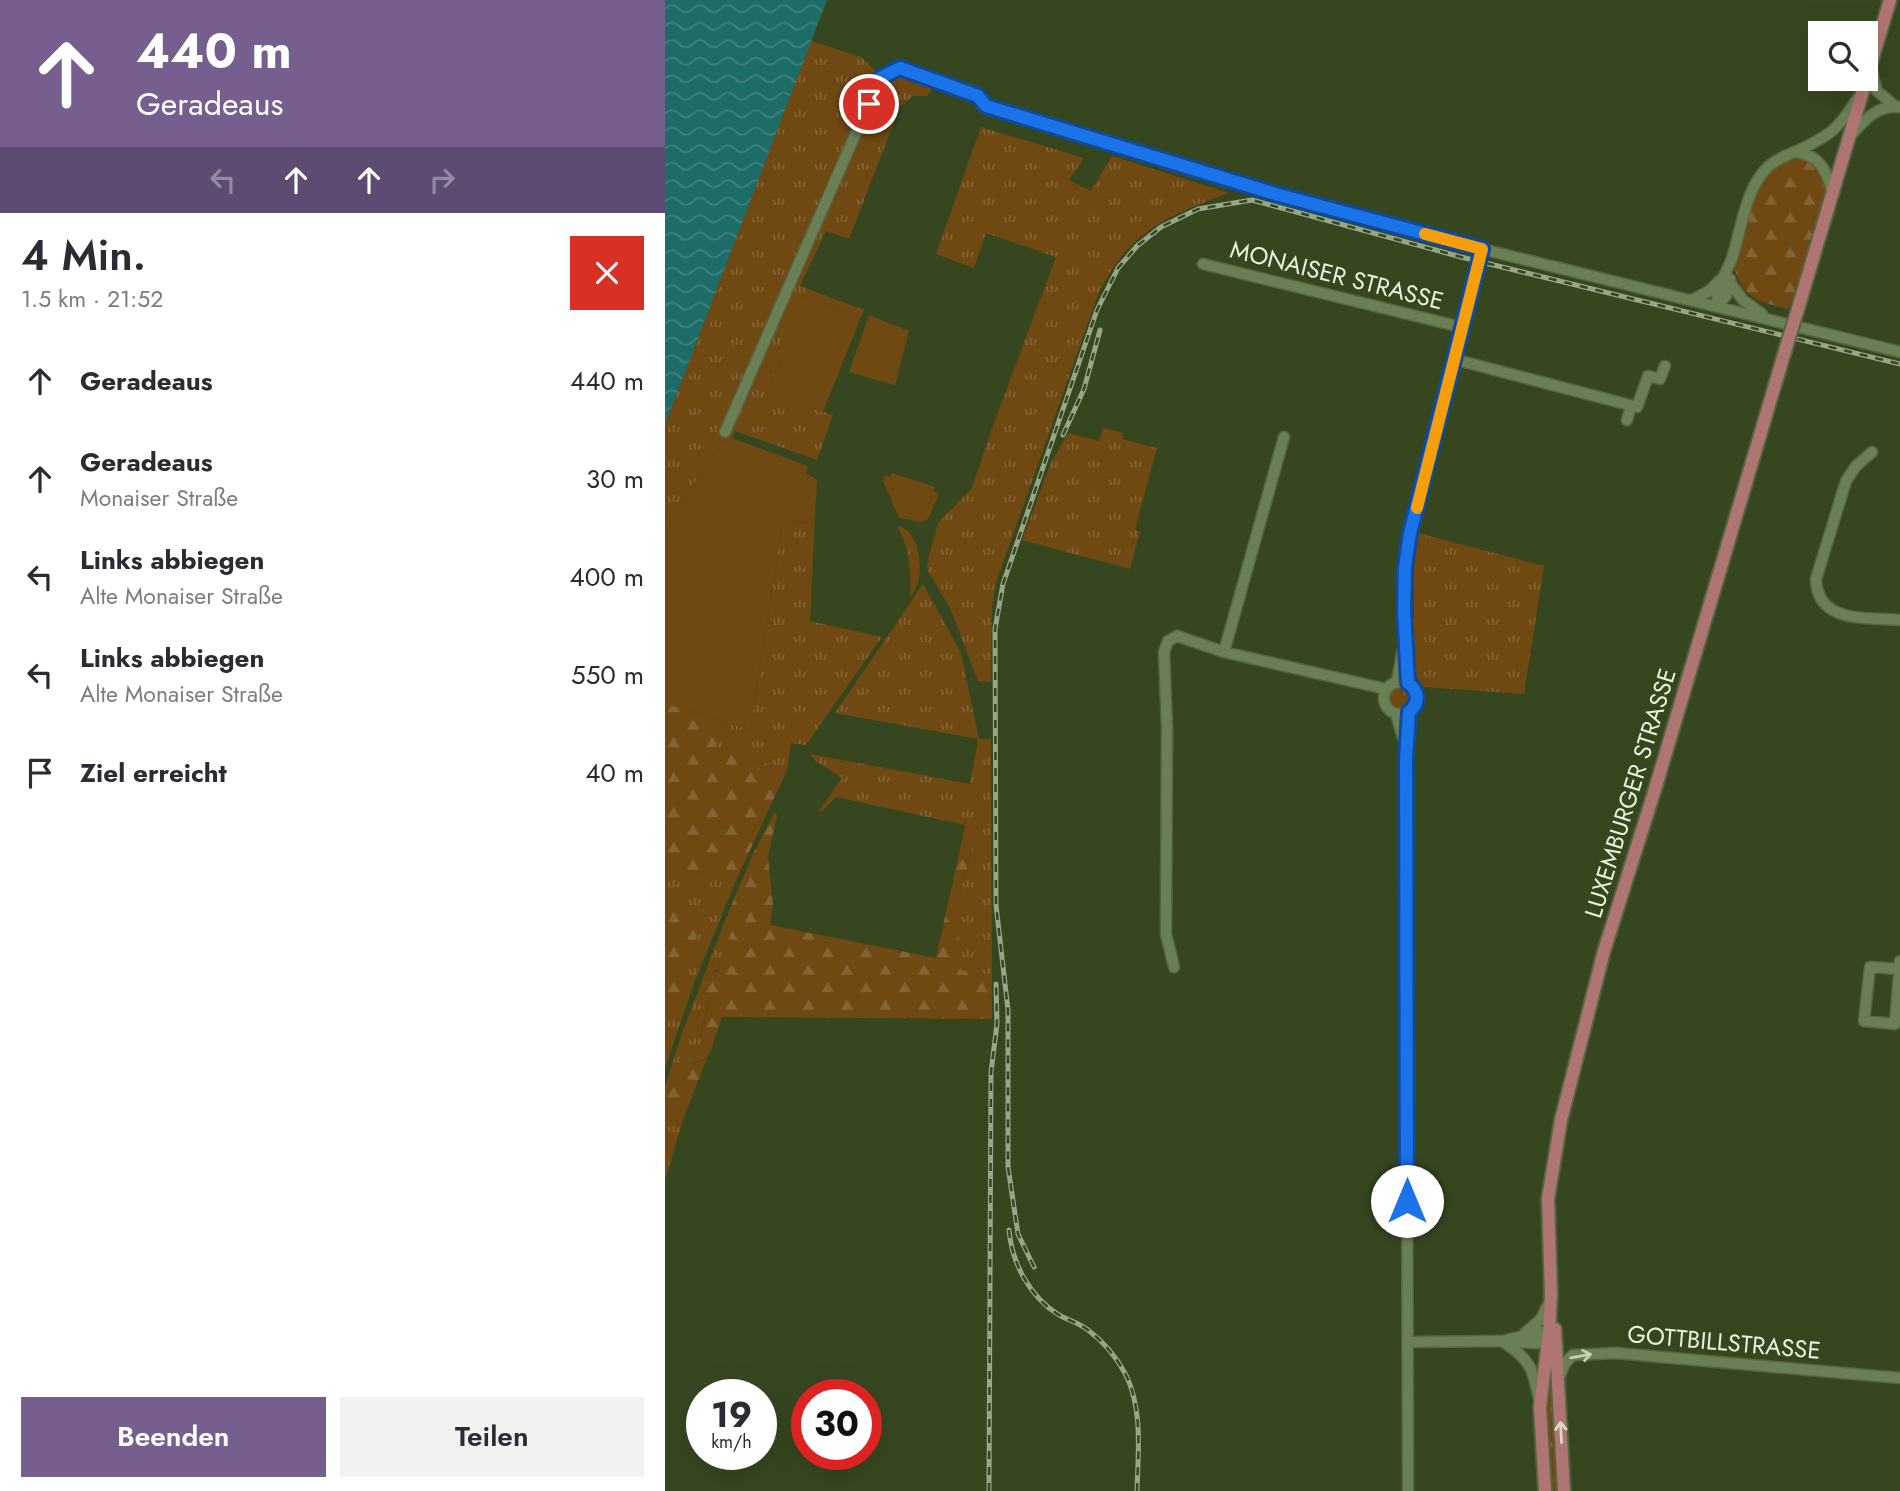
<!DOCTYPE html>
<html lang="de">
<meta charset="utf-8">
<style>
:root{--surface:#fff;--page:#f2f2f3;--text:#2b2b33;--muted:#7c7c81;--accent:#765e8e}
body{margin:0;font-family:Jost,sans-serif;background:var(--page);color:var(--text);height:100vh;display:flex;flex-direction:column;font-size:26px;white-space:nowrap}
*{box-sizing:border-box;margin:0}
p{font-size:23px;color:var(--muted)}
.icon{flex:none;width:38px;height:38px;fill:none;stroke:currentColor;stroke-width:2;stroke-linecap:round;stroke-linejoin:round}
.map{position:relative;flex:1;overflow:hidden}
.details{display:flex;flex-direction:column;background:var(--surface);width:665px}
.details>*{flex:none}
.hud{background:#765e8e;color:#fff;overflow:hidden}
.buttons{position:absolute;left:1143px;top:21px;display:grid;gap:14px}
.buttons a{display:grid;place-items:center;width:70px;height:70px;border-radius:0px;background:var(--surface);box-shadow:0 7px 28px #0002;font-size:35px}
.speed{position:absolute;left:21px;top:1379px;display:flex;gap:14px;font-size:35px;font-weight:700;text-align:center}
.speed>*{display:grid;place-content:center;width:91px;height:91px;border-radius:50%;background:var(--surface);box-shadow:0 7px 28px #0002;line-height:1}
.speed small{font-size:18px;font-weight:400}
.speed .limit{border:10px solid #d22;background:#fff;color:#111}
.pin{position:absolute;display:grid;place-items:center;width:60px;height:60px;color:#fff;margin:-30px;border:4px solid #fff;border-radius:50%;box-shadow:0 2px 7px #0007}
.me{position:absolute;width:77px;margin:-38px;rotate:0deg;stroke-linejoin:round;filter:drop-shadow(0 0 5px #0008)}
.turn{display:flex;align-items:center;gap:24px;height:147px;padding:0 21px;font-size:32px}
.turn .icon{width:91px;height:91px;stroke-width:2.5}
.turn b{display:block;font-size:49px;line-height:60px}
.lanes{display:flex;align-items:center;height:66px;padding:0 21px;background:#0003;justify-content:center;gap:35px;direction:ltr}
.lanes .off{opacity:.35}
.round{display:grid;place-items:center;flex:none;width:74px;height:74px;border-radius:0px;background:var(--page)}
.headline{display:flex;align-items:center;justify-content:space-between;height:119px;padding:0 21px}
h1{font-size:42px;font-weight:600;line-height:52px}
.action{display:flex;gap:14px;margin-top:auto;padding:14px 21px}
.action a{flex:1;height:80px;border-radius:0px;background:var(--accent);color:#fff;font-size:28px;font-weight:600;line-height:80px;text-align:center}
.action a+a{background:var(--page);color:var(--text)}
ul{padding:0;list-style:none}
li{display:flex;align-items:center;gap:21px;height:98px;padding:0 21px}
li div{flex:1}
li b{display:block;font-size:26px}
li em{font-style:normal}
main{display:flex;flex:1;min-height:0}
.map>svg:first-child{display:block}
.grass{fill:url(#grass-tufts)}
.forest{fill:url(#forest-firs)}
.park{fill:#704812}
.water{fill:url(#water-waves)}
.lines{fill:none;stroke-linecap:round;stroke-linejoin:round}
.minor-casing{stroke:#566441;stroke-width:13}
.major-casing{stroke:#566441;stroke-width:16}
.minor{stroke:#6b7f55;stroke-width:10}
.major{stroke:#af7572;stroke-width:12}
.rail-casing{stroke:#98a688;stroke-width:5}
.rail{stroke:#364720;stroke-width:2.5;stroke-dasharray:8;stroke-linecap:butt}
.major-bridge-casing{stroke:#566441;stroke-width:16;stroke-linecap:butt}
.major-bridge{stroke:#af7572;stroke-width:12}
.oneway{stroke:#c2d0b3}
.oneway2{stroke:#dcd9c6}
.route-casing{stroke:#114b97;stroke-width:18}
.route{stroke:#1a73e8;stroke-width:12}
.slow{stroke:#f59e0b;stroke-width:12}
.labels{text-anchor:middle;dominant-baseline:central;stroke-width:7;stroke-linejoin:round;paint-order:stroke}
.street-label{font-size:24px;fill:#e7f2db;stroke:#364720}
</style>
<main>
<section class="details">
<div class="hud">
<div class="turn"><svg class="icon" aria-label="ahead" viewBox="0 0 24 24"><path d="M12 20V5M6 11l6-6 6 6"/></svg><div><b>440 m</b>Geradeaus</div></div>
<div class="lanes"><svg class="icon off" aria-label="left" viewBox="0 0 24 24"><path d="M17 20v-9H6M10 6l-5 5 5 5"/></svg><svg class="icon" aria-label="ahead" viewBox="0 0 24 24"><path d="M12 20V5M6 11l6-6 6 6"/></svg><svg class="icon" aria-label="ahead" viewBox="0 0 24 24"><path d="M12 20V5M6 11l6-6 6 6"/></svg><svg class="icon off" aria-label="right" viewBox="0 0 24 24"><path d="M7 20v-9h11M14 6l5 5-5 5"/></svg></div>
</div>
<div class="headline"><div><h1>4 Min.</h1><p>1.5 km · 21:52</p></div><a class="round" style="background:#d93025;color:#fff"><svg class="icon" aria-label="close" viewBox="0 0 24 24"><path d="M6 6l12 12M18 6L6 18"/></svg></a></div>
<ul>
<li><svg class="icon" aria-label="ahead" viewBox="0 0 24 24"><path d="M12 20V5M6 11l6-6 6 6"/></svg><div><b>Geradeaus</b></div><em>440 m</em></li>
<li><svg class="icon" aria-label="ahead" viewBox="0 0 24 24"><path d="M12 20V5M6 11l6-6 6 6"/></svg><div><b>Geradeaus</b><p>Monaiser Straße</p></div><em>30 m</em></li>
<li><svg class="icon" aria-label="left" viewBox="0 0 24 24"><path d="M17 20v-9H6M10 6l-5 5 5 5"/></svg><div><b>Links abbiegen</b><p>Alte Monaiser Straße</p></div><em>400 m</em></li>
<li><svg class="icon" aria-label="left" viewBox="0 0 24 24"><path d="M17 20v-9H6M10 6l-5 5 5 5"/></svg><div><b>Links abbiegen</b><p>Alte Monaiser Straße</p></div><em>550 m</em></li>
<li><svg class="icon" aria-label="arrive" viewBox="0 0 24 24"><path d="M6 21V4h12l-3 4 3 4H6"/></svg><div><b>Ziel erreicht</b></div><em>40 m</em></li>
</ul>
<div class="action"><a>Beenden</a><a>Teilen</a></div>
</section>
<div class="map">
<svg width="1235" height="1491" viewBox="0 0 1235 1491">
<defs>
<pattern id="grass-tufts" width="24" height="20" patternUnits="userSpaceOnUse" patternTransform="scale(1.75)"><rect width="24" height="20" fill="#704812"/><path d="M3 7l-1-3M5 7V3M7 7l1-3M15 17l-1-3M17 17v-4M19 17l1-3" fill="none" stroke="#846334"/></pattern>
<pattern id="forest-firs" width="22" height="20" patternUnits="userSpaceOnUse" patternTransform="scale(1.75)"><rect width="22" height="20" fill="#704812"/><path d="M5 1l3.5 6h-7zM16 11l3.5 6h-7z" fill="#846334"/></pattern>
<pattern id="water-waves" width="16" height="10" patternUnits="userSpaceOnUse" patternTransform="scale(1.75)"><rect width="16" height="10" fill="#1e6c67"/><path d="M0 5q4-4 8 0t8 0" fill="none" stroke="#3f817c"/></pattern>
</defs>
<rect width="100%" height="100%" fill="#364720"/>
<path class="grass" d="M 146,41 L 196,57 L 220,80 L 232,74 L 269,86 L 262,96 L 248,96 L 235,107 L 184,239 L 161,231 L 135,286 L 199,310 L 196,317 L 137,295 L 116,359 L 102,391 L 104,394 L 168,415 L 152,460 L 70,431 L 67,438 L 57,441 L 10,513 L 0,539 L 0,425 Z
M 316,127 L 419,158 L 404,180 L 426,191 L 447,156 L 564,193 C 503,215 465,231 434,292 L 331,583 L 327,608 L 326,682 L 313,681 L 286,610 L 262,569 L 263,559 L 273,523 L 307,488 L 329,423 L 391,257 L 321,233 L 309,268 L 271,254 Z
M 438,428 L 458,433 L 457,439 L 492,448 L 470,530 L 475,532 L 465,569 L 357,540 L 385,465 L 403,433 L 434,441 Z
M 150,517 L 145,621 L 217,637 L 141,745 L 126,743 L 122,770 L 47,748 L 63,723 L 85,730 L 118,520 L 139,523 Z
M 232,526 C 252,528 257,560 254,578 C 253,585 248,592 245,599 C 246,572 246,549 232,526 Z
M 753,533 L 879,566 L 859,694 L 759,687 L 749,673 L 749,567 Z
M 258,584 L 296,653 L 314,739 L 326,739 L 327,975 L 295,970 L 292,904 L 308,846 L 297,840 L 300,825 L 171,797 L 156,812 L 154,811 L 177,778 L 151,761 L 145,754 L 305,784 L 313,739 L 170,713 Z
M725 698a11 11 0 1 1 22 0a11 11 0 1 1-22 0Z
M 0,865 L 70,883 L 29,983 L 15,980 L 39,919 L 0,908 Z
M 59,923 L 67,930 C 62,954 51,973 37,992 L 45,994 C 43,1020 26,1028 45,1053 C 38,1063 29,1063 18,1061 L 10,1069 C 12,1079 7,1089 0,1097 L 0,1086 L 17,1033 Z
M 7,997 L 24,998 L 0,1068 L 0,1017 Z
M 0,1113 L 19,1117 L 0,1180 Z
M 885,1360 L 894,1491 L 885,1491 L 879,1396 Z"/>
<path class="forest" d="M 1142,157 L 1157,169 L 1162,187 L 1134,284 L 1123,309 C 1096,302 1079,300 1070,270 C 1079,226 1086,160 1142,157 Z
M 0,703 L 63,723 L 48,748 L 122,770 L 70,883 L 0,865 Z
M 110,812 L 112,816 L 103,857 L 108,905 L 105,925 L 271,958 L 297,840 L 308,845 L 292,904 L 296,970 L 327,975 L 327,1019 L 57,1017 L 45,1053 C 26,1028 44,1020 45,994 L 36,992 L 38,977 L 52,972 L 67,930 L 59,923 L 89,852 Z
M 0,908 L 39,918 L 16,979 L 29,983 L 24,998 L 7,997 L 0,1017 Z
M 42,1058 L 19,1117 L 0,1114 L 0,1097 C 7,1089 12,1079 9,1069 L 18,1061 L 30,1063 Z"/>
<path class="park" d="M 137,295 L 196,317 L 158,412 L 104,395 L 102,391 L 116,359 L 112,353 Z
M 204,315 L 244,331 L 230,385 L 184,372 Z
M 67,438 L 143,466 L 141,473 L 152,480 L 150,517 L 139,523 L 118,520 L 85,730 L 0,703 L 0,539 L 10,513 L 57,441 Z
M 227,473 L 270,487 L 268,491 L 274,494 L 263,519 L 257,522 L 234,518 L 218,481 L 220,475 L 225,477 Z"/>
<path class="water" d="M 0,0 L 162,0 L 0,425 Z"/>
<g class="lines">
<g class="minor-casing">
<path id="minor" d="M 1206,68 L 1212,91 L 1230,106
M 1187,134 C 1200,119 1213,105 1235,107
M 1131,152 C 1155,156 1161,169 1167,191
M 538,264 L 796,327
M 1066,284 L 1078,300 L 1097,314
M 1027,300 L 1044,291 L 1054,281
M 1053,306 C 1049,289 1060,276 1066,261 C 1077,230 1079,189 1104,166 C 1113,158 1122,155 1132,151 C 1164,136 1174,129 1192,99
M 1053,306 L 1061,296 L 1065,279
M 788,359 L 972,407 L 983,376 L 995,379 L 1000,366
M 962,420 L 966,406
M 60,432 L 215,78 L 235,68 L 313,96 L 321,106 L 614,195 L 817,249 L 1235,352
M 1207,452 L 1191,466 L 1181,481 L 1151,579 C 1152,624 1202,617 1235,620
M 559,652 L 619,437
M 732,681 L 738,649
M719 698a16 16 0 1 1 32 0a16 16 0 1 1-32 0Z
M 743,683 L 739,610 L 740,567 L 745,533 L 817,249
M 731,714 L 739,741
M 509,967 L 501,934 L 502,728 L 499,652 L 503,641 L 512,636 L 559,652 L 721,689
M 1234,969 L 1205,967 L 1199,1021 L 1230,1024 L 1235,961
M 860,1333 L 876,1319 L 883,1305
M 841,1340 L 876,1332 L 890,1336
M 744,1342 L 837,1341 L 871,1343 L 888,1340
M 840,1343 C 866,1360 868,1370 874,1399
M 894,1378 L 900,1363 L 908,1355 L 951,1353 L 1235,1378
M 743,1491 L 741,759 L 744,712"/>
</g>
<g class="major-casing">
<path id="major" d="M 1132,312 L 1225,0
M 890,1329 L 899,1491
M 880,1491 L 875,1407 L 884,1333 L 886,1294 L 883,1199 L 896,1120 L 939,951 L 991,786 L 1123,341"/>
</g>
<use href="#minor" class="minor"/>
<use href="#major" class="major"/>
<g class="rail-casing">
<path id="rail" d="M 398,435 L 419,389 L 435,330
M 344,1230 C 347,1264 365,1297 394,1315 C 403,1320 414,1323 423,1330 C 438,1341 452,1358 461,1375 C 478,1410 473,1453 472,1491
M 369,1267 L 353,1234 L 343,1167 L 343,1010 L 331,905 L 330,629 L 338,584 L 432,310 L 453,268 L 472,246 L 496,227 L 533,209 L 587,200 L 796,257 L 1235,364
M 324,1491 L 326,1072 L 332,1024 L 331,984"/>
</g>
<use href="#rail" class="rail"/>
<g class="major-bridge-casing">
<path id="major-bridge" d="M 1123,341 L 1132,312"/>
</g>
<use href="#major-bridge" class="major-bridge"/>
</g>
<defs><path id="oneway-shaft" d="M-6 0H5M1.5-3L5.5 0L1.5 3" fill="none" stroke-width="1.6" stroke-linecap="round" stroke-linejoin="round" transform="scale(1.75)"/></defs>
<use class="oneway" href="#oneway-shaft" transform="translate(916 1356) rotate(-10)"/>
<use class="oneway2" href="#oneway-shaft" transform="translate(896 1432) rotate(-93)"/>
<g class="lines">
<g class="route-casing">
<path id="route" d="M 204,104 L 215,78 L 235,68 L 313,96 L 321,106 L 614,195 L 817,249 L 745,533 L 740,567 L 739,610 L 743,683 C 754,691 755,703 744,712 L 741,759 L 742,1201"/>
</g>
<use href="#route" class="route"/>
<path class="slow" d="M 752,508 L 817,249 L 760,234"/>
</g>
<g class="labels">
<g class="street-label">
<text transform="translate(672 275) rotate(14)">MONAISER STRASSE</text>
<text transform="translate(965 793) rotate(-73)">LUXEMBURGER STRASSE</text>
<text transform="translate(1059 1342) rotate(5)">GOTTBILLSTRASSE</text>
</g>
</g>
</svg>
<div class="buttons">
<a><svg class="icon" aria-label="search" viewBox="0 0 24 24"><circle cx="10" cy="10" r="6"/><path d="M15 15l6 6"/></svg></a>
</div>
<div class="speed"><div>19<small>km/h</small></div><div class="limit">30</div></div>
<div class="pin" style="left:204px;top:104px;background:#d93025"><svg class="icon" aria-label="arrive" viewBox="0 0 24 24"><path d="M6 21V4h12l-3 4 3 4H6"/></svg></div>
<svg class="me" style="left:742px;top:1201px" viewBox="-20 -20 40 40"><circle r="19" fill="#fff"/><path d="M0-13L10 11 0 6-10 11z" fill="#1a73e8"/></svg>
</div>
</main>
